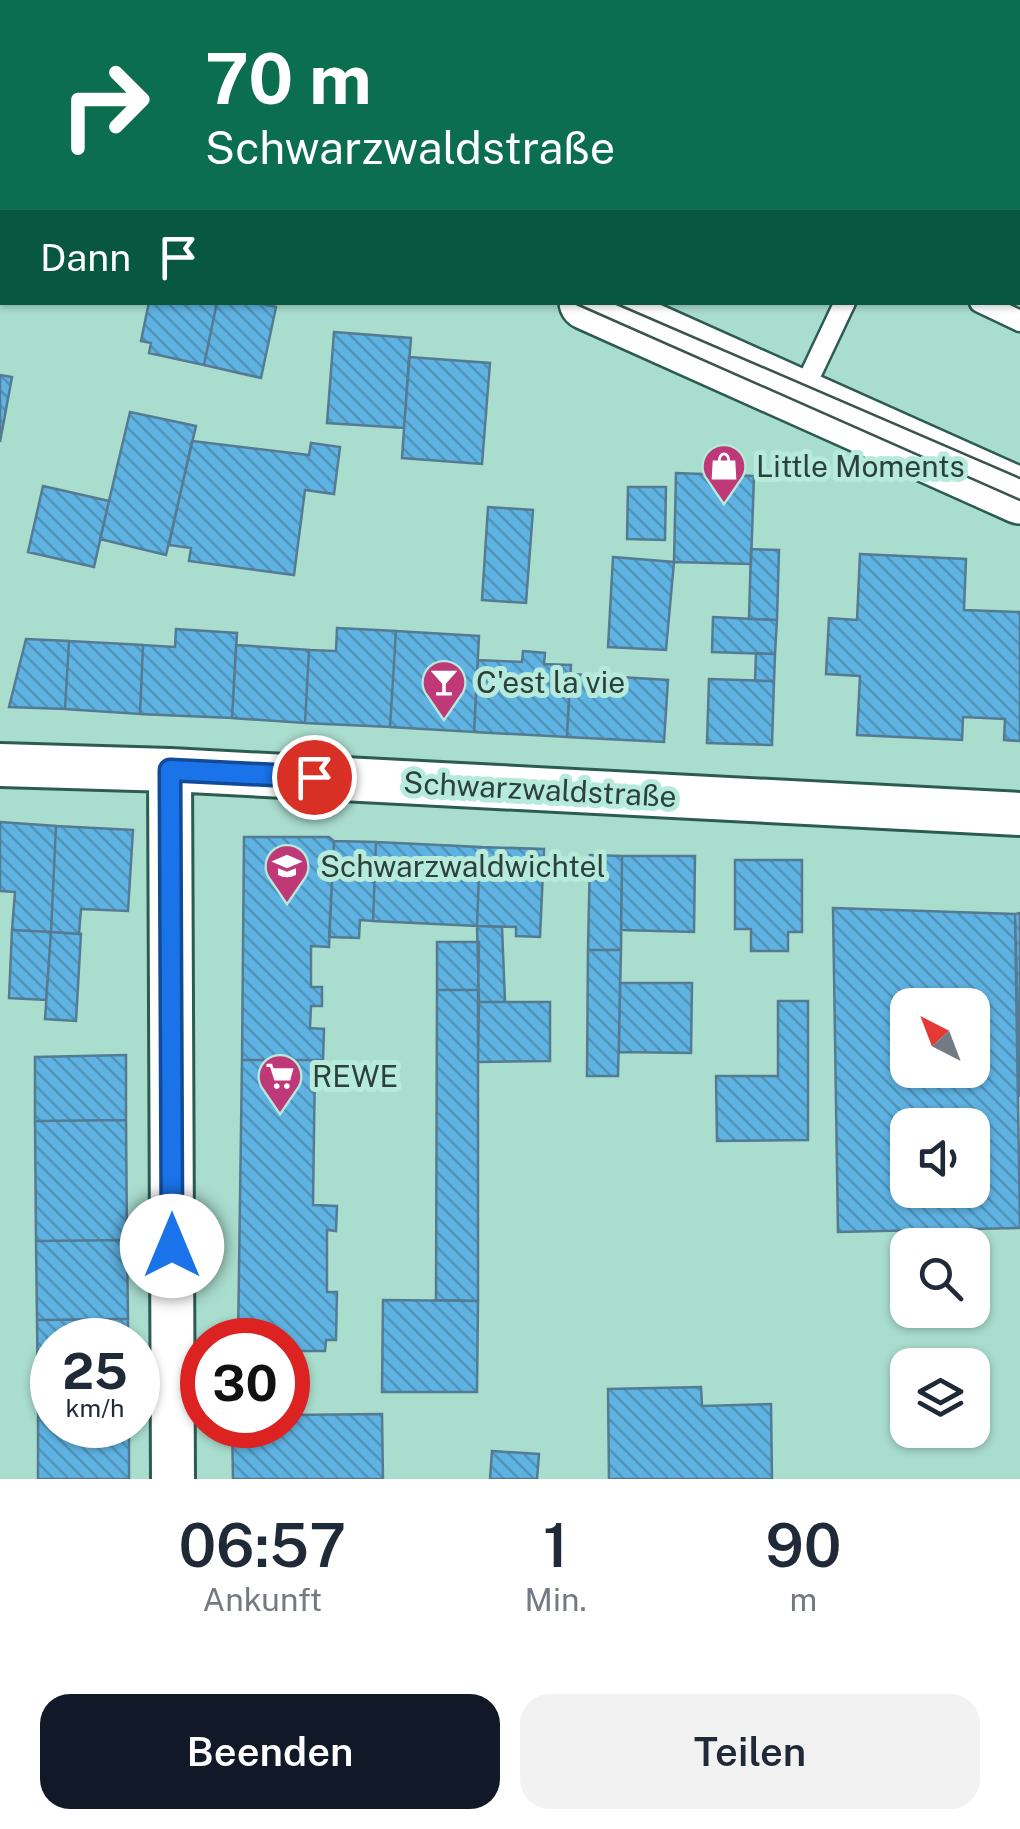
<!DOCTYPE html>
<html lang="de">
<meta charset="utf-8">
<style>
:root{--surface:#fff;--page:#f2f2f3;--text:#1f2937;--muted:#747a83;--accent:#111827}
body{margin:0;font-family:"Public Sans",sans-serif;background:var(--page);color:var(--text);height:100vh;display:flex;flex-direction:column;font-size:38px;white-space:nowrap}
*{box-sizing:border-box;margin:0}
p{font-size:32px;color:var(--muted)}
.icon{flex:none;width:55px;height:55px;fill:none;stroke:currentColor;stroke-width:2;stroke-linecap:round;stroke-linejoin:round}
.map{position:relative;height:1479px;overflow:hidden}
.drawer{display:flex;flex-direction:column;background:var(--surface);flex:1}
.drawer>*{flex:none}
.guide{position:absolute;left:0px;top:0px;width:1020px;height:305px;box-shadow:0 2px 8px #0004;background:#0b6e4f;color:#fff;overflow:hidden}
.needle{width:65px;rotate:318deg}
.buttons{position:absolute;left:890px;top:988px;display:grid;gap:20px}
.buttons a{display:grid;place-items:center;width:100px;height:100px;border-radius:20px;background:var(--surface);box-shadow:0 2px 8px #0004;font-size:50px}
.speed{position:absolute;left:30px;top:1318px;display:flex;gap:20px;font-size:50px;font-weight:700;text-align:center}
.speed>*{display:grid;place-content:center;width:130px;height:130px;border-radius:50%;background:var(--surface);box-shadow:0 2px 8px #0004;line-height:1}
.speed small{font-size:25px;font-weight:400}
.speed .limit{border:15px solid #d22;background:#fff;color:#111}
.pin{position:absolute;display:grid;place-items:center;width:85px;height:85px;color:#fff;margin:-42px;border:5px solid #fff;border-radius:50%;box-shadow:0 2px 10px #0007}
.me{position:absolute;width:110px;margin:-55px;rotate:0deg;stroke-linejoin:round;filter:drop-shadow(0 0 8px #0008)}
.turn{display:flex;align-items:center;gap:35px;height:210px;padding:0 40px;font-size:45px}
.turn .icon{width:130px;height:130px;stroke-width:2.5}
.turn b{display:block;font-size:70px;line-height:85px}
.then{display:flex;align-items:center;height:95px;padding:0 40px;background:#0003;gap:20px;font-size:38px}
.eta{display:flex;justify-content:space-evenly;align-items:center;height:170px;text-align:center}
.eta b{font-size:60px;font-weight:600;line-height:70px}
.button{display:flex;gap:20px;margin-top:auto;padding:20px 40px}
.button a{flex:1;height:115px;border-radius:30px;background:var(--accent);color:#fff;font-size:40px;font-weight:600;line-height:115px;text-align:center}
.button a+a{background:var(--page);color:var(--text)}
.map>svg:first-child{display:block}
.building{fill:url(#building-back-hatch);stroke:#557b93;stroke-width:2.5;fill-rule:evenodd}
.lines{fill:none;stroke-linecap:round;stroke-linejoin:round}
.lane-casing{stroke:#2c5c51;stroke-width:25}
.street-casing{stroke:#2c5c51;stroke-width:48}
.secondary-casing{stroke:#2c5c51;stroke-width:60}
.lane{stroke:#fff;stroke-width:20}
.street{stroke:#fff;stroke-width:42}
.secondary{stroke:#fff;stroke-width:55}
.tram{stroke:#3b544d;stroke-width:2.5}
.route-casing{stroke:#114b97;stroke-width:25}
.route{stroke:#1a73e8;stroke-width:18}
.labels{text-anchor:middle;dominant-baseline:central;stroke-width:10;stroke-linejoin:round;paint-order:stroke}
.poi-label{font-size:30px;fill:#2c413b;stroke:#b6eadb;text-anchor:start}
.street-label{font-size:30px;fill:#2c413b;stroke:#b6eadb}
</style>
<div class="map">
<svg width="1020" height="1479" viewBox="0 0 1020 1479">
<defs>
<pattern id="building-back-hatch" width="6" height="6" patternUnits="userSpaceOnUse" patternTransform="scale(2.5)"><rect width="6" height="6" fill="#5fb3e3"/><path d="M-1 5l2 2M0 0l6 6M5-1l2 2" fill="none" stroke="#4f93b9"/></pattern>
</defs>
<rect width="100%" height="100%" fill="#a9ddce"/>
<path class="building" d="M 217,302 L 254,302 L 276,307 L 261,378 L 204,365 Z
M 217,302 L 204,365 L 149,353 L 151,343 L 141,341 L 149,302 Z
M 334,332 L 411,338 L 404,428 L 327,423 Z
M 409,357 L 490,363 L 482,464 L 402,458 Z
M 0,375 L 12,377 L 0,442 Z
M 130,412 L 196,426 L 166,555 L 100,539 Z
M 192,441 L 309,455 L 311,443 L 340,447 L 334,494 L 305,490 L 294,575 L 189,561 L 191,548 L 169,545 Z
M 676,473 L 754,476 L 751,564 L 674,562 Z
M 43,486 L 109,501 L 94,567 L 28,552 Z
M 628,487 L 666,487 L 665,540 L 627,539 Z
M 488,507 L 533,510 L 526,603 L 482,600 Z
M 751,549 L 779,550 L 777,620 L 749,619 Z
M 860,554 L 966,559 L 964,610 L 1020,612 L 1020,741 L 1004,740 L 1005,719 L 963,717 L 962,740 L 857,735 L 860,676 L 826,674 L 829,618 L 857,620 Z
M 613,557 L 674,562 L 666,650 L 608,647 Z
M 713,617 L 777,620 L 775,654 L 712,652 Z
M 337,628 L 396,631 L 390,727 L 305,723 L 309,650 L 336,651 Z
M 176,629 L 237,633 L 232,718 L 140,714 L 143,645 L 175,647 Z
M 396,631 L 479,636 L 474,732 L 390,727 Z
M 26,639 L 69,641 L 65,709 L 9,707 Z
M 69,641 L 143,645 L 140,714 L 65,709 Z
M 236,645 L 309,650 L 305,723 L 232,718 Z
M 523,651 L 545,653 L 544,664 L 571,665 L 567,737 L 474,732 L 478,660 L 522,662 Z
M 756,653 L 775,654 L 774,681 L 755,681 Z
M 570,674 L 668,680 L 664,742 L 567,737 Z
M 709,679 L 774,681 L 772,745 L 707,743 Z
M 0,822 L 56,826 L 51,932 L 12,930 L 15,892 L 0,891 Z
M 56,826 L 133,830 L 128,911 L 81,909 L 79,934 L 51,932 Z
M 244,837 L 329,837 L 334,841 L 329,947 L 311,946 L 311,987 L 322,987 L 322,1006 L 311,1006 L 310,1028 L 324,1029 L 323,1060 L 242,1060 Z
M 334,841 L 376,842 L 373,921 L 360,920 L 359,938 L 329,937 Z
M 376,842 L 480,847 L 477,926 L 373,921 Z
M 480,847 L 544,849 L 540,937 L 516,936 L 516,927 L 477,926 Z
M 590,855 L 622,856 L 621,950 L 588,950 Z
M 622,856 L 695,856 L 694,932 L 621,930 Z
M 735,860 L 802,860 L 802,932 L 788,932 L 788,951 L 751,951 L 751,929 L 735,929 Z
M 833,908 L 1015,914 L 1020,1228 L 838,1232 ZM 908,1005 L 972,1005 L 972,1070 L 908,1070 ZM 908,1125 L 972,1125 L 972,1190 L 908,1190 Z
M 1020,913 L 1020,1097 L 1015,914 Z
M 477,926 L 502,927 L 505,1002 L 479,1002 Z
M 12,930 L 51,932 L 46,1000 L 9,998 Z
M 51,932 L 81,934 L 76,1021 L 45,1019 Z
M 437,942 L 479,942 L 478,990 L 437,990 Z
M 588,950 L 621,950 L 618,1076 L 587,1076 Z
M 620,983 L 692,983 L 691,1053 L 619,1052 Z
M 437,990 L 478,990 L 478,1301 L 436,1300 Z
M 778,1001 L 808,1001 L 808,1140 L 717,1141 L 716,1076 L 778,1076 Z
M 479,1002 L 550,1002 L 550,1061 L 478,1062 Z
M 126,1055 L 126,1120 L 35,1121 L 35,1057 Z
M 242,1060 L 315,1060 L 313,1205 L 337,1206 L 336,1231 L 327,1230 L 327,1292 L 337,1292 L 336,1340 L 326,1340 L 325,1351 L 288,1351 L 288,1340 L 238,1340 Z
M 126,1120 L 127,1240 L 36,1241 L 35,1121 Z
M 127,1240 L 128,1319 L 37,1320 L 36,1241 Z
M 383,1300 L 478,1301 L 477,1392 L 382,1392 Z
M 128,1319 L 128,1340 L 52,1340 L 52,1401 L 38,1401 L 37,1320 Z
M 701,1387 L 702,1406 L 771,1404 L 772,1479 L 609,1479 L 608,1389 Z
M 38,1401 L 52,1401 L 52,1425 L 129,1425 L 129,1479 L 38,1479 Z
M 382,1414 L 383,1479 L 233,1479 L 232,1425 L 288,1425 L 288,1415 Z
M 492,1451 L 539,1454 L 537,1479 L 490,1479 Z"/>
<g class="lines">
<g class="lane-casing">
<path id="lane" d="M 372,2 L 372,1
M 980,302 L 1020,321
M 801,395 L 845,302"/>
</g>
<g class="street-casing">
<path id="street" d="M 0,765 L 170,770 L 1020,814
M 170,770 L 173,1479"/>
</g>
<g class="secondary-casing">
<path id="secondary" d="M 0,44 L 2,45
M 587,302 L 1020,496"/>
</g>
<use href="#lane" class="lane"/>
<use href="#street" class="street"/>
<use href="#secondary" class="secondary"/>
<path class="tram" d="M 0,36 L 2,37
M 0,55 L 2,56
M 572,302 L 1020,500
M 612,302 L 1020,478"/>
</g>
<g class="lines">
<g class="route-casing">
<path id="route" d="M 172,1246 L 170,770 L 314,777"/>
</g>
<use href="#route" class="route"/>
</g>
<defs>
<g id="shop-pin" transform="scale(2.25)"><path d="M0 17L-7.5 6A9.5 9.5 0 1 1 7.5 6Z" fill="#bf3878" stroke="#b6eadb"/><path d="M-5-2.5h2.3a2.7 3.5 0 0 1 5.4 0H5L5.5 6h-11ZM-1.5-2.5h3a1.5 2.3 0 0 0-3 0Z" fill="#fff"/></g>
<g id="bar-pin" transform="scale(2.25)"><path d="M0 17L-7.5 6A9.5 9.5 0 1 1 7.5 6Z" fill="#bf3878" stroke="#b6eadb"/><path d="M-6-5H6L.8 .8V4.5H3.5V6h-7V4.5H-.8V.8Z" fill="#fff"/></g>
<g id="school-pin" transform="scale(2.25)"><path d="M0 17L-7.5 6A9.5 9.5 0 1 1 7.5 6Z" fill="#bf3878" stroke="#b6eadb"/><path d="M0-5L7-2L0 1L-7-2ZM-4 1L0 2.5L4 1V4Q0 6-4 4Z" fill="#fff"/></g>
<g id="supermarket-pin" transform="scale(2.25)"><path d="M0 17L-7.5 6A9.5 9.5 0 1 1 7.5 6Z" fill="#bf3878" stroke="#b6eadb"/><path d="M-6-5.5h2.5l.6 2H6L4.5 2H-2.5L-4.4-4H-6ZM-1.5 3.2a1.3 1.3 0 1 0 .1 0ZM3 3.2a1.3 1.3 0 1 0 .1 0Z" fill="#fff"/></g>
</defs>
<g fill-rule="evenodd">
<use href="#shop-pin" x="724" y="466"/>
<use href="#bar-pin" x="444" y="682"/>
<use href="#school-pin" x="287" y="866"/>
<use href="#supermarket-pin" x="280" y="1076"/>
</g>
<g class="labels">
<g class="poi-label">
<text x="756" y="466">Little Moments</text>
<text x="476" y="682">C'est la vie</text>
<text x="320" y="866">Schwarzwaldwichtel</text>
<text x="312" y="1076">REWE</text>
</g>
<g class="street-label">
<text transform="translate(540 789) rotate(3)">Schwarzwaldstraße</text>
</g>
</g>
</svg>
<div class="buttons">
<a><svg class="needle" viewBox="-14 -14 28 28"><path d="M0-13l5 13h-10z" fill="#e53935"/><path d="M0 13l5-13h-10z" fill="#747a83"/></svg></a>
<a><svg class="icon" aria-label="sound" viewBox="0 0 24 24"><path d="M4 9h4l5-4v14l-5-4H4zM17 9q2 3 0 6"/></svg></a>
<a><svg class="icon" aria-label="search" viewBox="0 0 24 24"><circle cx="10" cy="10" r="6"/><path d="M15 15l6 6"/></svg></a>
<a><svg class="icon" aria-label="layers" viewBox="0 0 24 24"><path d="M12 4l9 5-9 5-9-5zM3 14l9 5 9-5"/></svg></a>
</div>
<div class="speed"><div>25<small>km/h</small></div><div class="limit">30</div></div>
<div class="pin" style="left:314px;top:777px;background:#d93025"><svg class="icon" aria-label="arrive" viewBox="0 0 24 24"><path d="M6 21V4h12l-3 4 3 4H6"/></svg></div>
<svg class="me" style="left:172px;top:1246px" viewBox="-20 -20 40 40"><circle r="19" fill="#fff"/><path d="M0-13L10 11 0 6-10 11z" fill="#1a73e8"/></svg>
<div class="guide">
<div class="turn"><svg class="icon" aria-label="right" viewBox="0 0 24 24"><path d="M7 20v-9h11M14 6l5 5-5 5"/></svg><div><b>70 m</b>Schwarzwaldstraße</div></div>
<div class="then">Dann<svg class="icon" aria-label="arrive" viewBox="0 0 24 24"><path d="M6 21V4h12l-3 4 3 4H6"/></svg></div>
</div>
</div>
<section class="drawer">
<div class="eta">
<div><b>06:57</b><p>Ankunft</p></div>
<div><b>1</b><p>Min.</p></div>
<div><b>90</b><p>m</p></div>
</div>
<div class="button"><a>Beenden</a><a>Teilen</a></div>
</section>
